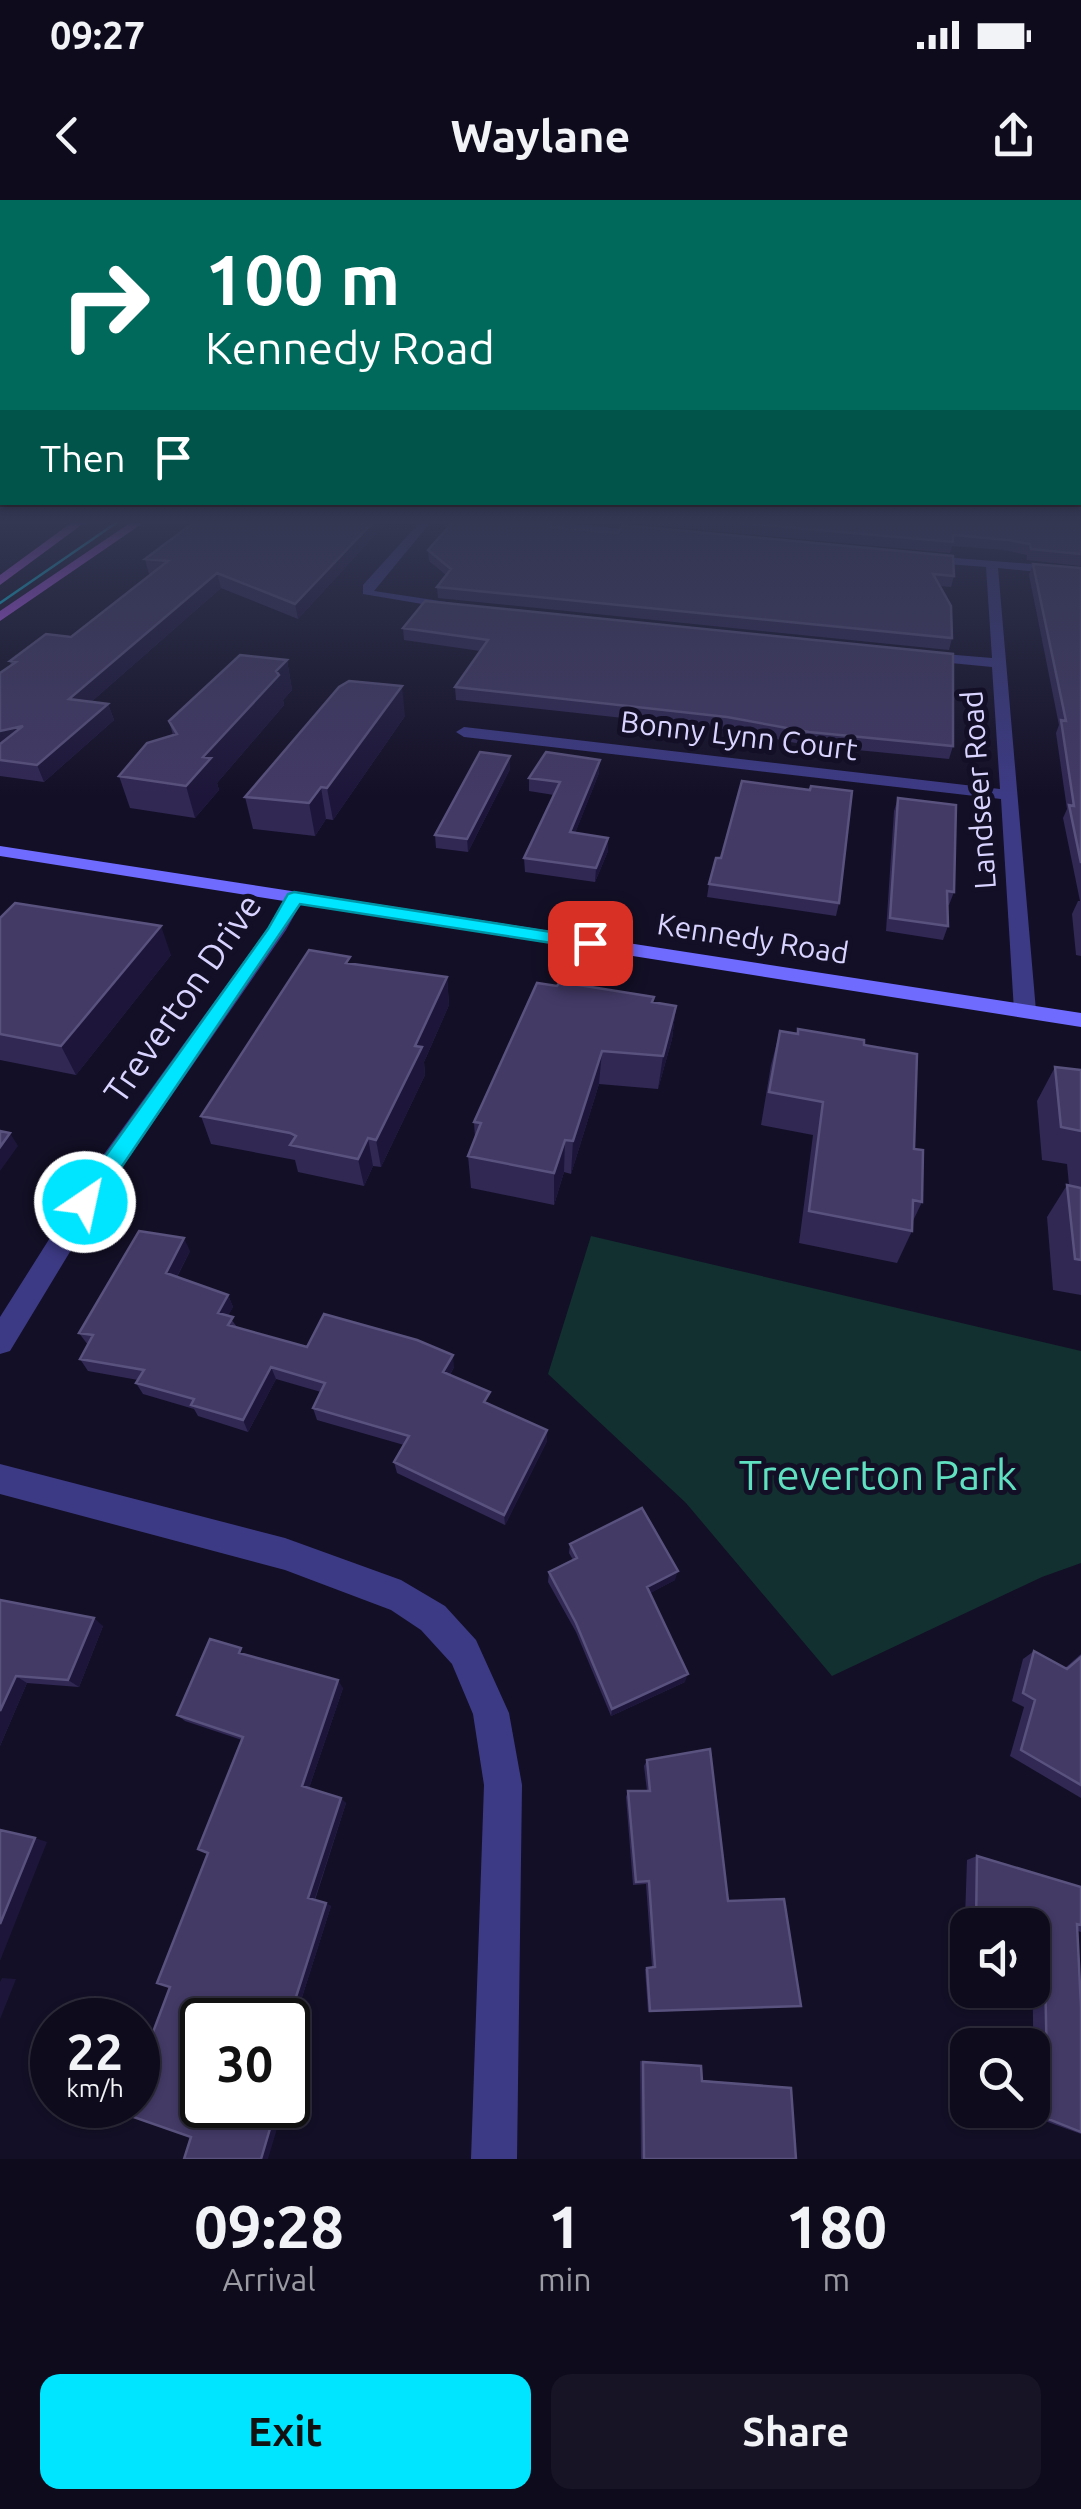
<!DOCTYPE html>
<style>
:root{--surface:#0e0b1c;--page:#171425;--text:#f1f3f6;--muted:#9b9ba3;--line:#2e2b3b;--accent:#00e5ff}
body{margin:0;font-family:Ubuntu,sans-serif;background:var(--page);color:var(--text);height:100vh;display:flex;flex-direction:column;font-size:38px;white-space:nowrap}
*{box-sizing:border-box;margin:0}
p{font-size:32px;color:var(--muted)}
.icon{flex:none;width:55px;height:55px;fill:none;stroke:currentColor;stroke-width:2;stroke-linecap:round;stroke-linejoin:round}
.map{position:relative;height:1959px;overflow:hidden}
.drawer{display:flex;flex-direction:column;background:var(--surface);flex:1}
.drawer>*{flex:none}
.banner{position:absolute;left:0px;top:0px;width:1082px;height:305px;box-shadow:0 2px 8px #0004,0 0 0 2px var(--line);background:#00695c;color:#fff;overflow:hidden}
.tools{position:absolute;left:950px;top:1708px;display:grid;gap:20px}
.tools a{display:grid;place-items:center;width:100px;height:100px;border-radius:20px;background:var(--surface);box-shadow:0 2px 8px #0004,0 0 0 2px var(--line);font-size:50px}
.speed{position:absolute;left:30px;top:1798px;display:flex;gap:20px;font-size:50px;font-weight:700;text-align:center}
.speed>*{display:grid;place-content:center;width:130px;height:130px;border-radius:50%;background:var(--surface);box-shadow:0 2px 8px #0004,0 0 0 2px var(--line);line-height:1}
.speed small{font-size:25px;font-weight:400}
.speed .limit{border:5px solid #111;border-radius:15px;background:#fff;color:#111}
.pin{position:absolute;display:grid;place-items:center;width:85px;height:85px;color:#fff;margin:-42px;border-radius:20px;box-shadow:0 5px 15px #0006}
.me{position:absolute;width:110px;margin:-55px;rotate:34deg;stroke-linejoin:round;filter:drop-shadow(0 0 8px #0008)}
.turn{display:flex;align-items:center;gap:35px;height:210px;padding:0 40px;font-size:45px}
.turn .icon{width:130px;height:130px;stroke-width:2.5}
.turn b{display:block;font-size:70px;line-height:85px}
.then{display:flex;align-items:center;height:95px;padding:0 40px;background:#0003;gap:20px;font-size:38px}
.eta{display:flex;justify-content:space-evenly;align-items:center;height:170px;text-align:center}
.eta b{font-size:60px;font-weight:700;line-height:70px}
.button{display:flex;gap:20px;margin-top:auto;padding:20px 40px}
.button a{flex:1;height:115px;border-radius:20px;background:var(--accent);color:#111;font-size:40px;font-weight:700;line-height:115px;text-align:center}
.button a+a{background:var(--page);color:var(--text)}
.status{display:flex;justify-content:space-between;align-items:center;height:70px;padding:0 50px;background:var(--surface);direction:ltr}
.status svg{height:28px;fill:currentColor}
header{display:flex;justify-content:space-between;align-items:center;height:130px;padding:0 40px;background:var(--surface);font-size:45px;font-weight:700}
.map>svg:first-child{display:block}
.green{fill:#12302f}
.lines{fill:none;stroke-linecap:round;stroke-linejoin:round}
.street{fill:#3d3a85;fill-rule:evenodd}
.secondary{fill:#6f6bff;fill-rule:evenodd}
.primary{fill:#c25bff;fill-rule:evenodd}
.tram{stroke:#00e5ff;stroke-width:2.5}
.wall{fill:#312854}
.shaded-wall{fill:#1d163a}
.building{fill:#433a66;stroke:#5a527e;stroke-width:2.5}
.route{fill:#00e5ff;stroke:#0095a6;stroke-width:2.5}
.labels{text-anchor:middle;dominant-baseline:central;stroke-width:10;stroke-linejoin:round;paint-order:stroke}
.far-street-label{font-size:30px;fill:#d9d4ff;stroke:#130f26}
.street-label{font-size:35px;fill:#d9d4ff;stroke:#130f26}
.near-park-label{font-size:42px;fill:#5fe0c0;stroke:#130f26}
</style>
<div class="status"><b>09:27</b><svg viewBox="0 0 49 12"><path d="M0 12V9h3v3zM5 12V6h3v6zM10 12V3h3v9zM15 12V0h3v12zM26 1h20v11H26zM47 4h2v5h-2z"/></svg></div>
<header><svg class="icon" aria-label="back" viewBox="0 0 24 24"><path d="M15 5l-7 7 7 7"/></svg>Waylane<svg class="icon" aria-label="share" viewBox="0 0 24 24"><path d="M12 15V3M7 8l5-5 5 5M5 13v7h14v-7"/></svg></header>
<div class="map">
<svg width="1081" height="1959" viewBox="0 0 1081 1959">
<rect width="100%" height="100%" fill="#130f26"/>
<path class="green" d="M 591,1036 L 1081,1151 L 1081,1363 L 1042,1377 L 832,1476 L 686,1303 L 548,1174 Z"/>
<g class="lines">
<path class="street" d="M 419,323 L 430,323 L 374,391 L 453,403 L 458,404 L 458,410 L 363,394 L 363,385 Z
M 526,323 L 571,323 L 659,334 L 653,337 Z
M 918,355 L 1081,368 L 1081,376 L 998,368 L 1036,811 L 1033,816 L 1017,816 L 1014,811 L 1001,599 L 464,537 L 456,532 L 464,527 L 1000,589 L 992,467 L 920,460 L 913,456 L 920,452 L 992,458 L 986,367 L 922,362 Z
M 294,692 L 304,698 L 286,730 L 114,979 L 10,1151 L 0,1154 L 0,1117 L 96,965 L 267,729 L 287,694 Z
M 0,1264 L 285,1338 L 401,1380 L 445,1406 L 476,1440 L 509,1513 L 522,1585 L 517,1959 L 471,1959 L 484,1585 L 473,1514 L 452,1464 L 421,1430 L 391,1410 L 285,1370 L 0,1294 Z"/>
<path class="secondary" d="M 0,646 L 1081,813 L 1081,827 L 0,656 Z"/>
<path class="primary" d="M 71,323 L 84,323 L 0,385 L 0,375 Z
M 130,323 L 143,323 L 0,421 L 0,411 Z"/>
<path class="tram" d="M 0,403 L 116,323"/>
</g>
<path class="wall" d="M 386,323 L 298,419 L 221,388 L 91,502 L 108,504 L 114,520 L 44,582 L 0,576 L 0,473 L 11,465 L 10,461 L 71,437 L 152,374 L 149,374 L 145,359 Z
M 452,323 L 556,323 L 556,327 L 954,376 L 951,387 L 940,386 L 952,438 L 949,450 L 438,398 L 437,387 L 446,375 L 429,361 L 428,350 Z
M 628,323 L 1081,323 L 1081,366 L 1027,360 L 1027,355 L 1004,350 L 952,346 L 950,353 Z
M 1033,364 L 1081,368 L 1081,756 L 1076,755 L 1072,714 L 1078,701 L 1080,701 L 1063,618 L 1067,609 L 1056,533 L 1059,525 L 1029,375 Z
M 425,401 L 953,546 L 949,559 L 806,545 L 725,529 L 456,500 L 455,487 L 480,451 L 404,440 L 403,428 Z
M 287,460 L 292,490 L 283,500 L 284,505 L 217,583 L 219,590 L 195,618 L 130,608 L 119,576 L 173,535 L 169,521 Z
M 405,516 L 333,620 L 326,619 L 315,636 L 253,629 L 245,597 Z
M 510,556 L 510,569 L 468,652 L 436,648 L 435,635 Z
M 599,573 L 575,633 L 608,651 L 595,682 L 525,672 L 524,658 L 554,595 L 529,591 L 529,578 Z
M 898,598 L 954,692 L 949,705 L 947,705 L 948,726 L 943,740 L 886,731 L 894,611 Z
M 709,684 L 839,703 L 836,716 L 707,697 Z
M 0,718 L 171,755 L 76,875 L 0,860 Z
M 351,764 L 447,777 L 449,805 L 424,862 L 425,875 L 381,967 L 373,966 L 364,986 L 298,972 L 295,960 L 211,944 L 201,916 Z
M 557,786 L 654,797 L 653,802 L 676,806 L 672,839 L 658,889 L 599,884 L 571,974 L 564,972 L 554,1005 L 471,988 L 468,956 L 475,938 L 474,922 Z
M 798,829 L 864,845 L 914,949 L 922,1002 L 912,1023 L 912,1031 L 897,1063 L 799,1043 L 813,935 L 761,925 L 771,865 L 780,831 L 797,834 Z
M 1055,867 L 1081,870 L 1081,1095 L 1053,1090 L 1047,1017 L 1067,985 L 1069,985 L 1067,964 L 1042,960 L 1037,901 Z
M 190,1051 L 177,1077 L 228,1095 L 233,1107 L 228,1115 L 237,1127 L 307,1147 L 454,1167 L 450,1175 L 490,1205 L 547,1241 L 505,1325 L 397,1273 L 394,1262 L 404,1245 L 317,1220 L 313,1208 L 321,1192 L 276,1179 L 248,1232 L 198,1216 L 194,1209 L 143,1194 L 136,1183 L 138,1180 L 88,1171 L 80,1159 L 88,1145 L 79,1133 Z
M 570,1344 L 675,1380 L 650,1393 L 685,1482 L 611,1516 L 576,1432 L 548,1382 L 549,1372 L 573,1360 L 569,1353 Z
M 0,1400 L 103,1426 L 79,1487 L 27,1483 L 0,1546 Z
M 1034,1451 L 1065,1468 L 1081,1454 L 1081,1598 L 1010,1556 L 1024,1507 L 1012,1501 L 1023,1459 Z
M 248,1456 L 343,1488 L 309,1588 L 346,1603 L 315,1700 L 331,1706 L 289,1838 L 303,1842 L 288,1893 L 288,1820 L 191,1937 L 170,1787 L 208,1654 L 198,1649 L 242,1540 L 185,1521 L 177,1515 Z
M 647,1560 L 728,1701 L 801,1806 L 648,1812 L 645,1769 L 652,1767 L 646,1684 L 633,1685 L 626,1597 L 628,1591 L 647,1591 L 644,1566 Z
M 977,1656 L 1081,1687 L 1081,1732 L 1078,1731 L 1081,1807 L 1081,1934 L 1034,1917 L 1032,1725 L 968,1725 L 968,1748 L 964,1747 L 967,1660 Z
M 640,1861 L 701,1866 L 702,1880 L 791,1888 L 796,1959 L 641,1959 Z"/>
<path class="shaded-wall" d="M 372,323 L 386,323 L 298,419 L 295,404 Z
M 217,373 L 221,388 L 75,516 L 69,499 Z
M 287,460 L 292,490 L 283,500 L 284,505 L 217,583 L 219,590 L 195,618 L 186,586 L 203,557 Z
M 402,486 L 405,516 L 333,620 L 327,588 Z
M 108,504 L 114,520 L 44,582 L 37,565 Z
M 23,526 L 0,549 L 0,531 Z
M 510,556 L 510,569 L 468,652 L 467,639 Z
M 600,560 L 599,573 L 570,646 L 570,632 Z
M 321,587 L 326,619 L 315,636 L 309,603 Z
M 608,638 L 608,651 L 595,682 L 596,668 Z
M 161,726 L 171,755 L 76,875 L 61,846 Z
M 447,777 L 449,805 L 424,862 L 425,875 L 381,967 L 376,940 L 415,846 Z
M 676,806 L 672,839 L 658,889 L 663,856 Z
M 602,851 L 599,884 L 571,974 L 573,941 Z
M 10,933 L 18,946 L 0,971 L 0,947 Z
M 368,938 L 373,966 L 364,986 L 358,959 Z
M 565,940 L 564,972 L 554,1005 L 554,973 Z
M 184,1038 L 190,1051 L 172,1086 L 166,1073 Z
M 228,1095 L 233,1107 L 223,1125 L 218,1113 Z
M 453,1155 L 454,1167 L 445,1183 L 443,1172 Z
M 271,1167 L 276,1179 L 248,1232 L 243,1220 Z
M 547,1230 L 547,1241 L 505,1325 L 504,1315 Z
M 678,1371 L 675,1380 L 645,1396 L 647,1387 Z
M 94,1418 L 103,1426 L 79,1487 L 68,1480 Z
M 688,1474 L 685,1482 L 611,1516 L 612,1509 Z
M 16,1476 L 27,1483 L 0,1546 L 0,1511 Z
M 338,1480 L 343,1488 L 308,1591 L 302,1586 Z
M 341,1598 L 346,1603 L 314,1701 L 308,1698 Z
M 35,1638 L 47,1642 L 0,1761 L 0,1724 Z
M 326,1703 L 331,1706 L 289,1838 L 303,1842 L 288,1893 L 288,1822 Z
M 2,1778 L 16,1779 L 0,1819 L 0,1782 Z
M 277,1905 L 284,1905 L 268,1959 L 261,1959 Z"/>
<path class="building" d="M 193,323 L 372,323 L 295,404 L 217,373 L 69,499 L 108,504 L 37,565 L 0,560 L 0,544 L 23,526 L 0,531 L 0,473 L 16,462 L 10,461 L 46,434 L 71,437 L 168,361 L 145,359 Z
M 452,323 L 553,323 L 551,327 L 618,333 L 622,325 L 953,356 L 954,376 L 933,374 L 951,406 L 952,438 L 437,387 L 451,369 L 428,350 Z
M 739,323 L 1081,323 L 1081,354 L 1031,349 L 1030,344 L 1008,340 L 953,335 L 953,342 Z
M 1033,364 L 1081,368 L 1081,663 L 1069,605 L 1074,606 L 1061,520 L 1066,521 Z
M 425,401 L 953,454 L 953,546 L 809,532 L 727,517 L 455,487 L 488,440 L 403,428 Z
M 240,455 L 287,460 L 276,471 L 279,475 L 203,557 L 211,558 L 186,586 L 119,576 L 147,543 L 177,534 L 169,521 Z
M 349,481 L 402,486 L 327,588 L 321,587 L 309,603 L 245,597 L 339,487 Z
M 480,552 L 510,556 L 467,639 L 435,635 Z
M 546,552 L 600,560 L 570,632 L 608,638 L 596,668 L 524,658 L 560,582 L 529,578 Z
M 742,581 L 810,590 L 811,586 L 852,591 L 839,703 L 709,684 L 716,658 L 721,658 Z
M 898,598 L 956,605 L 954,692 L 947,691 L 948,726 L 890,718 Z
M 15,703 L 161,726 L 61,846 L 0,834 L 0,718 Z
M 309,750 L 350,757 L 346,763 L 447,777 L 415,846 L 422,847 L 376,940 L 368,938 L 358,959 L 290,945 L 296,936 L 290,933 L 201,916 Z
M 560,782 L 654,797 L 652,802 L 676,806 L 663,856 L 602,851 L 573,941 L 565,940 L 554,973 L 468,956 L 481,923 L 474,922 L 537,783 L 557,786 Z
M 798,829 L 864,840 L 864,845 L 917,854 L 914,949 L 923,950 L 922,1002 L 913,1000 L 912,1031 L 809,1011 L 823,902 L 769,892 L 780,831 L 798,834 Z
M 1055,867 L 1081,870 L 1081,931 L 1061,927 Z
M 0,931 L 10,933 L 0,947 Z
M 1067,985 L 1081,988 L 1081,1060 L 1075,1059 Z
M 139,1031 L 184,1038 L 166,1073 L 228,1095 L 218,1113 L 233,1117 L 228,1125 L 307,1147 L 324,1114 L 417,1140 L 453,1155 L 443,1172 L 490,1192 L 484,1202 L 547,1230 L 504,1315 L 394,1262 L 409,1236 L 313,1208 L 325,1183 L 271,1167 L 243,1220 L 191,1205 L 194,1199 L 136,1183 L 144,1170 L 80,1159 L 93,1135 L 79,1133 Z
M 642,1308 L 678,1371 L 647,1387 L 688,1474 L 612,1509 L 576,1423 L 549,1372 L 577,1358 L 570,1344 Z
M 0,1400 L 94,1418 L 68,1480 L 16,1476 L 0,1511 Z
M 210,1439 L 241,1448 L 239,1453 L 338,1480 L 302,1586 L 341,1598 L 308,1698 L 326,1703 L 288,1822 L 288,1820 L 202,1820 L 202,1905 L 277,1905 L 261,1959 L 184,1959 L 191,1937 L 122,1913 L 125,1905 L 138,1905 L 138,1872 L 170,1787 L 157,1783 L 208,1653 L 198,1649 L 243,1537 L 177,1515 Z
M 1034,1451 L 1067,1469 L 1081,1457 L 1081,1585 L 1021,1550 L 1035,1500 L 1023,1493 Z
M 710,1549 L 728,1701 L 784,1699 L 801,1806 L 650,1811 L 647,1768 L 655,1767 L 649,1681 L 636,1682 L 628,1591 L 650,1591 L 647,1560 Z
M 0,1630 L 35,1638 L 0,1724 Z
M 977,1656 L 1081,1687 L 1081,1725 L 1077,1724 L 1081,1807 L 1081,1932 L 1048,1919 L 1045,1770 L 1032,1766 L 1032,1725 L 976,1725 Z
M 288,1840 L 296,1843 L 288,1871 Z
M 643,1862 L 701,1866 L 702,1881 L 791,1888 L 796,1959 L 644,1959 Z"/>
<linearGradient id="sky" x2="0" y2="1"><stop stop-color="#0a0815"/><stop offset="0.54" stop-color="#333752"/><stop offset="1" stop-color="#333752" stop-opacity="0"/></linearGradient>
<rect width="1081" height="597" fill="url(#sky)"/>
<path class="route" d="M 294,692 L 590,738 L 599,743 L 590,749 L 300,704 L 93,1009 L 77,1009 L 77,996 L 268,729 L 288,694 Z"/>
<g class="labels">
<g class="far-street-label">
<text transform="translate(739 535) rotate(7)">Bonny Lynn Court</text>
<text transform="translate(978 590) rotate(-94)">Landseer Road</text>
<text transform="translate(753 738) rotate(9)">Kennedy Road</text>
</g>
<g class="street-label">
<text transform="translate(182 798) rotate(-55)">Treverton Drive</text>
</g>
<g class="near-park-label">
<text x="878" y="1274">Treverton Park</text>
</g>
</g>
</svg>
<div class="tools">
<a><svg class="icon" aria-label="sound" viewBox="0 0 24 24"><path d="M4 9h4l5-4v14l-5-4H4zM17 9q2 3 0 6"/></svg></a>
<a><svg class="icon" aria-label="search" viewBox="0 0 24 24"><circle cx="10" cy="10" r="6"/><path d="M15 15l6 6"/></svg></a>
</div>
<div class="speed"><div>22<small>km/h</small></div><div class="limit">30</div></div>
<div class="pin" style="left:590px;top:743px;background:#d93025"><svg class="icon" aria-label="arrive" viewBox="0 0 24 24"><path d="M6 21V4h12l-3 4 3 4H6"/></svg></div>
<svg class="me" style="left:85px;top:1002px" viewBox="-20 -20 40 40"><circle r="17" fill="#00e5ff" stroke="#fff" stroke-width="3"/><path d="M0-11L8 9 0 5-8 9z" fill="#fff"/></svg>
<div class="banner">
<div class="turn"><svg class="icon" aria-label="right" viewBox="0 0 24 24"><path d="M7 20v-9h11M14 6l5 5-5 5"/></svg><div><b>100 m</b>Kennedy Road</div></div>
<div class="then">Then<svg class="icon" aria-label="arrive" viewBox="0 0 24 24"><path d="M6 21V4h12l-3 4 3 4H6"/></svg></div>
</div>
</div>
<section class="drawer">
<div class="eta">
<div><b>09:28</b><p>Arrival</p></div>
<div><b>1</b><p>min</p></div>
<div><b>180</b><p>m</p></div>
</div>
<div class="button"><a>Exit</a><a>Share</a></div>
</section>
